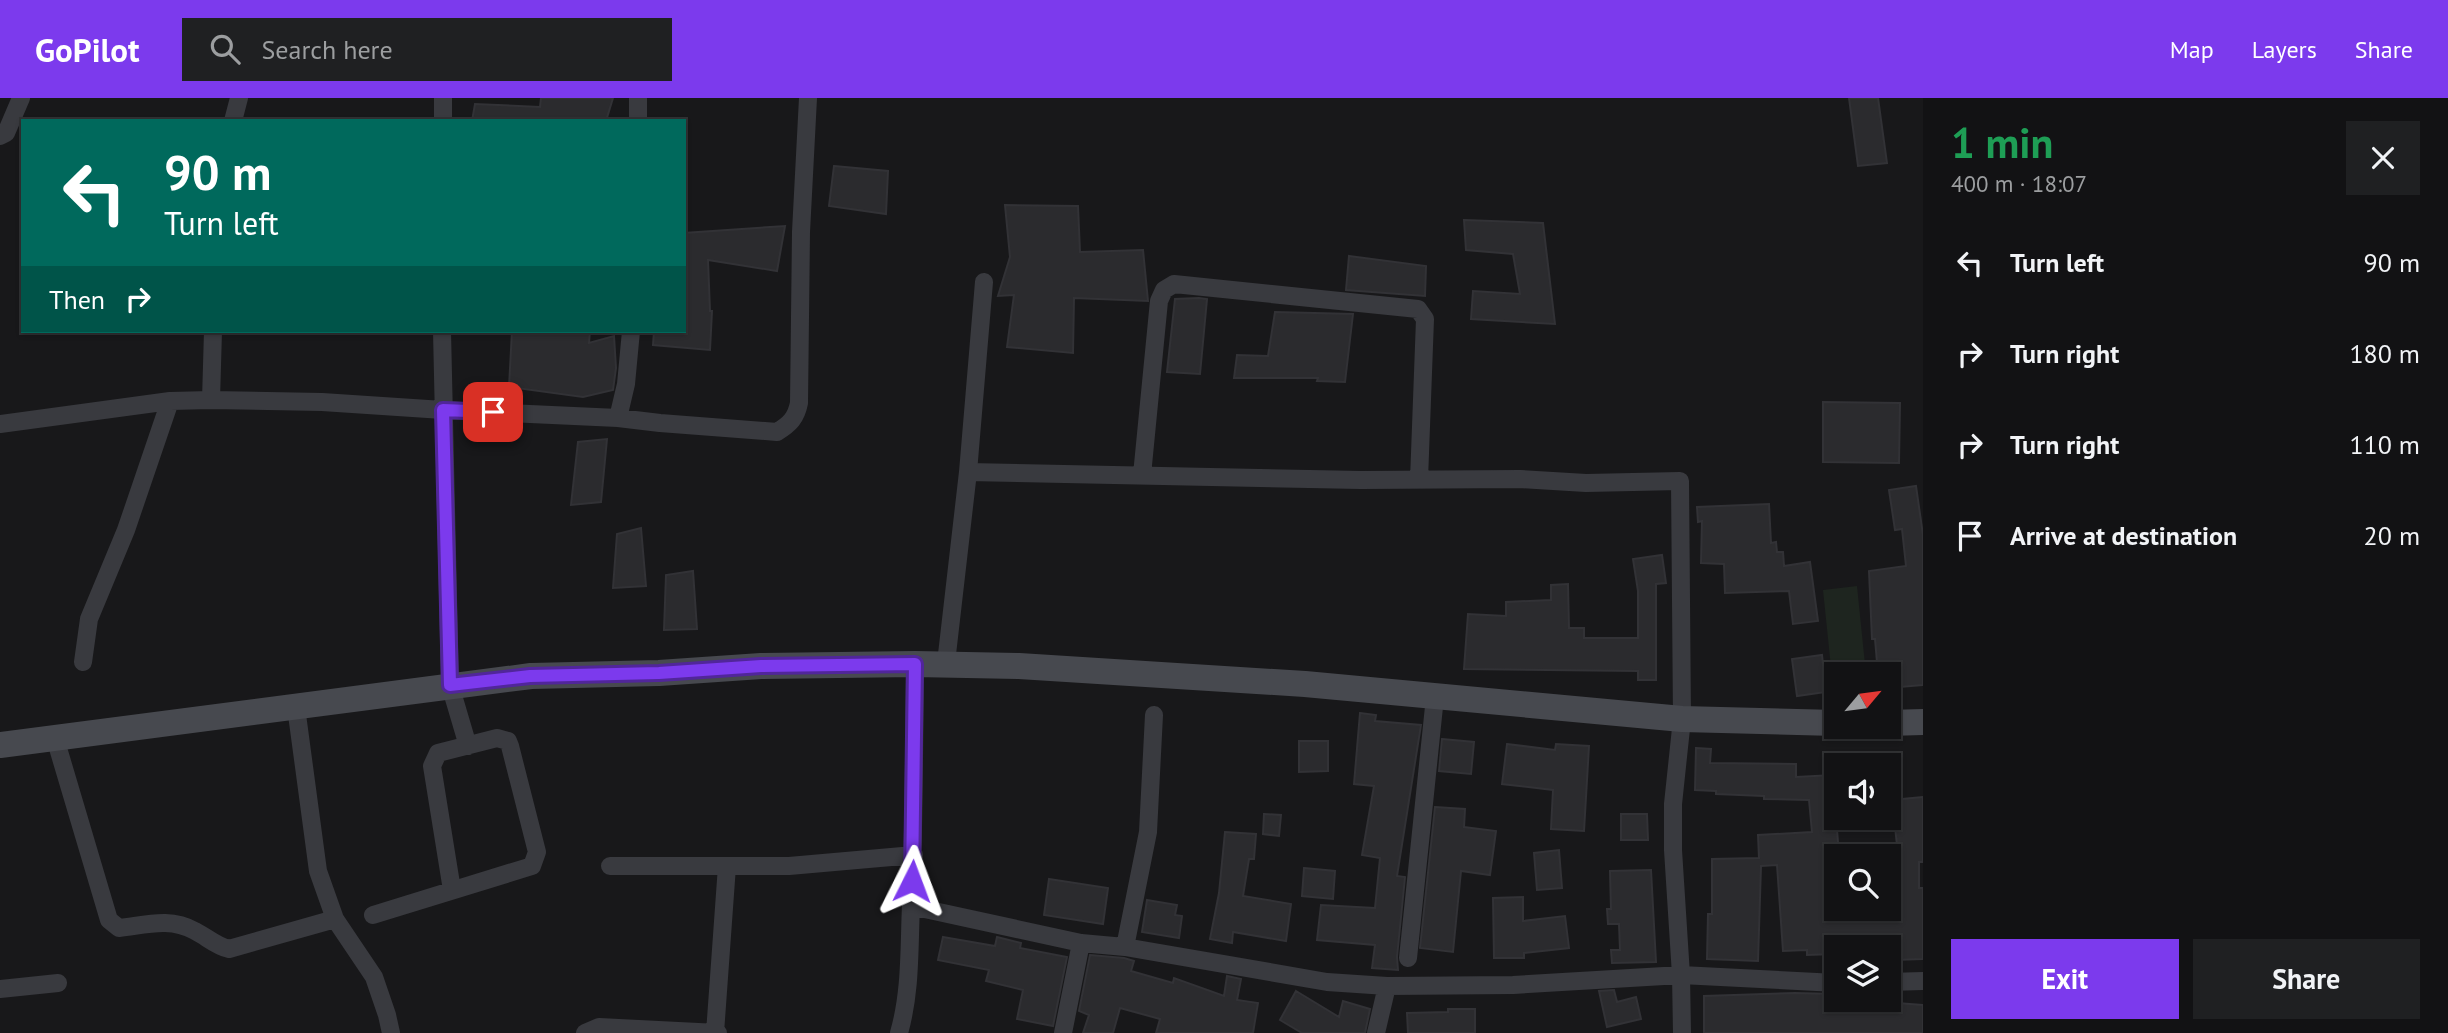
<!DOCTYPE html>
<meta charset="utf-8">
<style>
:root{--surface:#121214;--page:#1f2022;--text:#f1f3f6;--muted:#9c9ea0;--line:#313234;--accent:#7c3aed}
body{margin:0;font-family:"PT Sans",sans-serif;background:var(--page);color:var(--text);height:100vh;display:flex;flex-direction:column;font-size:26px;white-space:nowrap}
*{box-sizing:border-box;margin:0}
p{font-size:23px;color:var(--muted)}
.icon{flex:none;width:38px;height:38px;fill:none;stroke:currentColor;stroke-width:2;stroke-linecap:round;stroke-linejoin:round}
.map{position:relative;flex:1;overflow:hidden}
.details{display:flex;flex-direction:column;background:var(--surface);width:525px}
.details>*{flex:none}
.banner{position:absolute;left:21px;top:21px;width:665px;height:214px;border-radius:0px;box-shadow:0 2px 5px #0004,0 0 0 2px var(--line);background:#00695c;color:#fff;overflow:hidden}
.needle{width:46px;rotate:61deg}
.fabs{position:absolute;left:1824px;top:564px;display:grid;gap:14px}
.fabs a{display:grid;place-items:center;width:77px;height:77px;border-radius:0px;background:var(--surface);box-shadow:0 2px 5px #0004,0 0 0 2px var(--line);font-size:35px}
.pin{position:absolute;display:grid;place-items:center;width:60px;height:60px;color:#fff;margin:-30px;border-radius:14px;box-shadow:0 4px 10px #0006}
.me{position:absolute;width:77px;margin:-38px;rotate:3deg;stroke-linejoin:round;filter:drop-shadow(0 0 5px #0008)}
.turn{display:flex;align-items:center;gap:24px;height:147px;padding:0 28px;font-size:32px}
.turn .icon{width:91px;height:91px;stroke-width:2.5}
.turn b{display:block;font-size:49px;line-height:60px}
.then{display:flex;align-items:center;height:66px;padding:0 28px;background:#0003;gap:14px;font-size:26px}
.round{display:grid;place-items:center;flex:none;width:74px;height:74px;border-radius:0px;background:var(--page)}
.head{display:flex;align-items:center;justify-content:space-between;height:119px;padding:0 28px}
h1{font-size:42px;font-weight:700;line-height:52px;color:#1e9e55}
.primary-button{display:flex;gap:14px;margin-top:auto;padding:14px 28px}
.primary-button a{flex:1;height:80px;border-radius:0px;background:var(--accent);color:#fff;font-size:28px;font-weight:700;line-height:80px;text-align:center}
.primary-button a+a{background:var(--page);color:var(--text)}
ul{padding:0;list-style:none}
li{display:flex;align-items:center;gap:21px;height:91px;padding:0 28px}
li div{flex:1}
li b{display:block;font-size:26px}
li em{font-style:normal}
header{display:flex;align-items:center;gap:42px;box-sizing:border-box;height:98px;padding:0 35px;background:var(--accent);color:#fff}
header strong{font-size:33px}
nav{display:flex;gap:38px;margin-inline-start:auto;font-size:24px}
.search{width:490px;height:63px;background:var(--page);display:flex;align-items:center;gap:18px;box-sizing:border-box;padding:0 24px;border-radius:0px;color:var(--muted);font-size:26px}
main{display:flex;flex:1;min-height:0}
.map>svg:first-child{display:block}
.green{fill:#1e251f}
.building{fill:#2b2b2e;stroke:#323236;stroke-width:2}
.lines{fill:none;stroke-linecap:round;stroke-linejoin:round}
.minor{stroke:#393a3f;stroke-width:18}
.secondary{stroke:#47494f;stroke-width:26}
.route-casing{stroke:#51269a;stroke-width:18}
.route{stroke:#7c3aed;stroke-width:12}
</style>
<header>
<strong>GoPilot</strong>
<div class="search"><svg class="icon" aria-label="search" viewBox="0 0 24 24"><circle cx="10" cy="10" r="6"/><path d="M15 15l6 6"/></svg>Search here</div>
<nav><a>Map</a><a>Layers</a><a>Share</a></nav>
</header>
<main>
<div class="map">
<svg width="1923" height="935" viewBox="0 0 1923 935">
<rect width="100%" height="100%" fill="#18181a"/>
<path class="green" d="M 1857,488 L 1866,576 L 1836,576 L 1836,589 L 1833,589 L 1823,492 Z"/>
<path class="building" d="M 541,0 L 613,0 L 606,23 L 472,23 L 475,6 L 540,9 Z
M 1849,0 L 1878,0 L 1887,65 L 1858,68 Z
M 834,68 L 888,73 L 886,116 L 829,108 Z
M 1005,107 L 1078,108 L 1080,154 L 1143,152 L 1148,203 L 1074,200 L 1073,255 L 1007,249 L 1014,197 L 998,198 L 1010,159 Z
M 1464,122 L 1543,125 L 1555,226 L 1471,221 L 1473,193 L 1520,196 L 1513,156 L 1466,152 Z
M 785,128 L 777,173 L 708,162 L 710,213 L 712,213 L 710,252 L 653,247 L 654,233 L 684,233 L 684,135 Z
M 1349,158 L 1426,168 L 1425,198 L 1346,192 Z
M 1199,200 L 1207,201 L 1200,276 L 1167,274 L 1175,201 Z
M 1275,214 L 1353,216 L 1345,284 L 1317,283 L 1318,280 L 1234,280 L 1237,257 L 1268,258 Z
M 512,233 L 590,233 L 589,245 L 614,238 L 616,270 L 613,292 L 583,299 L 509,289 Z
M 1823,304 L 1900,305 L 1899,365 L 1823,364 Z
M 607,341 L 601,404 L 571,407 L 578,344 Z
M 1916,388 L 1923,437 L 1923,587 L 1888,590 L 1888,576 L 1878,576 L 1875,541 L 1872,541 L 1869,473 L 1906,468 L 1902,431 L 1895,432 L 1889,392 Z
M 1769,406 L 1771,445 L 1776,444 L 1777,454 L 1783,454 L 1784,468 L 1810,464 L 1818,523 L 1793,526 L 1789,493 L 1725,495 L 1724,466 L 1701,465 L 1702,423 L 1698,424 L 1697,409 Z
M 641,430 L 646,488 L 613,490 L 617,436 Z
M 1662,457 L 1666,485 L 1656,486 L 1656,582 L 1638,582 L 1638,573 L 1464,571 L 1468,516 L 1506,518 L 1506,504 L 1551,502 L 1551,487 L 1568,486 L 1569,530 L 1584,530 L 1584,540 L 1638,540 L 1638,493 L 1633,461 Z
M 693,473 L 697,531 L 664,532 L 666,477 Z
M 1822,557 L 1826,594 L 1797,598 L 1792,561 Z
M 1360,615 L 1376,617 L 1375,623 L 1421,627 L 1397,778 L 1405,779 L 1397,859 L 1398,872 L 1372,870 L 1375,847 L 1317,842 L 1321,807 L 1375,810 L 1380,760 L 1362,757 L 1374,688 L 1354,686 Z
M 1442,641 L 1474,644 L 1471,676 L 1439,673 Z
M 1299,643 L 1328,643 L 1328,673 L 1299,674 Z
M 1507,646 L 1555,652 L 1556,646 L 1589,648 L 1584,733 L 1551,731 L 1553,692 L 1502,686 Z
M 1696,650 L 1711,651 L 1710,665 L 1796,666 L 1796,679 L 1833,677 L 1839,758 L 1836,758 L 1836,810 L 1893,810 L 1891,747 L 1897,747 L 1892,702 L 1923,699 L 1923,764 L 1919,764 L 1919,790 L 1923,790 L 1923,861 L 1894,862 L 1894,849 L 1834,849 L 1834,856 L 1807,857 L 1807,852 L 1783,853 L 1777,767 L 1761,768 L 1758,863 L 1707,861 L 1708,816 L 1712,816 L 1712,761 L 1759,760 L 1758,737 L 1812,734 L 1809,702 L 1764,701 L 1764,698 L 1716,696 L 1716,693 L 1695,692 Z
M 1435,709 L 1465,711 L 1464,729 L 1496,733 L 1490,777 L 1461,773 L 1453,854 L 1420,850 Z
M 1264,716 L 1281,717 L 1279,738 L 1263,736 Z
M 1621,716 L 1647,716 L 1648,742 L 1621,742 Z
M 1225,734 L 1256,736 L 1254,761 L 1249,761 L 1243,798 L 1291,806 L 1286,843 L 1233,834 L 1232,845 L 1210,841 L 1219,795 Z
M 1559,752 L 1562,790 L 1537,792 L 1534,755 Z
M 1304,770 L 1335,773 L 1333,801 L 1302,798 Z
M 1651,772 L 1656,864 L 1612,865 L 1611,852 L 1620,852 L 1619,826 L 1608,826 L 1607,811 L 1611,811 L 1610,773 Z
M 1049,781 L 1108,790 L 1103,826 L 1044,817 Z
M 1523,799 L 1523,823 L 1565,818 L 1569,850 L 1524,855 L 1524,860 L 1494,860 L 1493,800 Z
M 1147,802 L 1177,807 L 1175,817 L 1182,818 L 1179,840 L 1142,834 Z
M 943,839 L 995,848 L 997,839 L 1021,845 L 1020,850 L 1067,859 L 1053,928 L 1017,921 L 1023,892 L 986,883 L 989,872 L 938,862 Z
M 1090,857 L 1124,860 L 1134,863 L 1131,873 L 1173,885 L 1174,880 L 1224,898 L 1227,878 L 1241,881 L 1237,902 L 1258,905 L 1253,935 L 1156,935 L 1160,921 L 1120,910 L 1113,935 L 1083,935 L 1089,917 L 1079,913 Z
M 1614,892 L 1617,904 L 1636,899 L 1641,921 L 1607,929 L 1599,893 Z
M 1296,893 L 1339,919 L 1343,903 L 1370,911 L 1365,935 L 1302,935 L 1280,922 Z
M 1795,895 L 1833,896 L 1833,907 L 1859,908 L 1859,902 L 1923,907 L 1923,935 L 1704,935 L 1704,898 Z
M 1448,911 L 1475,911 L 1475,935 L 1408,935 L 1407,915 L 1448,914 Z"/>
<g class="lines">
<path class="minor" d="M 638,0 L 638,23
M 233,23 L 239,0
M 443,23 L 443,0
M 0,38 L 6,35 L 21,0
M 442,233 L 450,587 L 468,648
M 211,302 L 213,233
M 618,320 L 626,286 L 631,233
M 0,326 L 170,303 L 211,302 L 322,304 L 443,312 L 618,320 L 660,325 L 777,334 C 790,326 796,320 799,305 L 801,134 L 808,0
M 968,374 L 1361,382 L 1520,381 L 1586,385 L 1680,383 L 1682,621 L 1673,706 L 1673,752 L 1681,877 L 1682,935
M 1142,377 L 1159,203 L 1164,192 L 1174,186 L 1418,211 L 1425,221 L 1419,382
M 83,564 L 89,521 L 126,432 L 170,303
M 946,565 L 968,374 L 984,184
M 296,609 L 318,773 L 335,821 L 374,879 L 387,917 L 391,935
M 55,640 L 109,822 L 119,830 C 146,827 170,819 195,833 C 207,839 216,848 229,851 L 335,821
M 610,768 L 789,768 L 914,757
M 911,808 L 1081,845 L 1125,849 L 1327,884 L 1387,888
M 373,817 L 532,768 L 537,754 L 510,648 L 508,643 L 497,640 L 438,655 L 432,668 L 452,792
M 1125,849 L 1148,734 L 1154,617
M 1408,860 L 1435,599
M 1888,884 L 1923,883
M 0,891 L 58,885
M 585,935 L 599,929 L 718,935
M 715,935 L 727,768
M 899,935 C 911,893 909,850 911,807 C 914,727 914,646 915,566
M 1063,935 L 1081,845
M 1376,935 L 1387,888 L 1513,887 L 1681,877 L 1836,885"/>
<path class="secondary" d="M 1888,625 L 1923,624
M 0,647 L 531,578 L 659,575 L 761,568 L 915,566 L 1019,568 L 1305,586 L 1682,621 L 1836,625"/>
</g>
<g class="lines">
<g class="route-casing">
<path id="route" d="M 493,314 L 443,312 L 450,587 L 530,578 L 659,575 L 761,568 L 915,566 L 912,783"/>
</g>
<use href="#route" class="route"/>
</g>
</svg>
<div class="fabs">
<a><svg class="needle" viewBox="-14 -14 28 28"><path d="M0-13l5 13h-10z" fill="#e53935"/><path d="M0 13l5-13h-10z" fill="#9c9ea0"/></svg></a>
<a><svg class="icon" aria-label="sound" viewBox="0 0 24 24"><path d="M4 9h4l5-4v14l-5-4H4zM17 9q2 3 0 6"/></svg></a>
<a><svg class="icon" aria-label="search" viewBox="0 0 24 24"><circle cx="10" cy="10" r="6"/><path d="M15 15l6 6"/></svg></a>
<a><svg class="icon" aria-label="layers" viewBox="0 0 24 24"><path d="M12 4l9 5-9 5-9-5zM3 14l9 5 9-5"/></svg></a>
</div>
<div class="pin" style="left:493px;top:314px;background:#d93025"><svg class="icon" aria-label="arrive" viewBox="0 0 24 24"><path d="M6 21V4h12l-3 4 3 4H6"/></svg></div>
<svg class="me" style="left:912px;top:783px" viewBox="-20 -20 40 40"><path d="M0-17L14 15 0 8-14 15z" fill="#7c3aed" stroke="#fff" stroke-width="4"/></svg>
<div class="banner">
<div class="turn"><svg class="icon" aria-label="left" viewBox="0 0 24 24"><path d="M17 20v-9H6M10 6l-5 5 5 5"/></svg><div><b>90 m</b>Turn left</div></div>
<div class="then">Then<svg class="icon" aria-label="right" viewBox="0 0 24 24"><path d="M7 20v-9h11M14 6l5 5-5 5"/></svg></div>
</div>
</div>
<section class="details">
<div class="head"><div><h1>1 min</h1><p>400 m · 18:07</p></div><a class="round"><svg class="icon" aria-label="close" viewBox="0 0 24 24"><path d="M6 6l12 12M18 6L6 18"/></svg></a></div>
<ul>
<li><svg class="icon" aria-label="left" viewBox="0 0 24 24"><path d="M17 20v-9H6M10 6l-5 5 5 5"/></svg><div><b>Turn left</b></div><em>90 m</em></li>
<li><svg class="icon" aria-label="right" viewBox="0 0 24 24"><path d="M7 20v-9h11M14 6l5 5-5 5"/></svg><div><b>Turn right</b></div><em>180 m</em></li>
<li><svg class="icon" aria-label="right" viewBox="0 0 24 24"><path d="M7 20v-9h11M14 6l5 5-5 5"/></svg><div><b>Turn right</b></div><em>110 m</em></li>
<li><svg class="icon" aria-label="arrive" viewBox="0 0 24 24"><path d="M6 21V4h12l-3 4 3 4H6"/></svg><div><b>Arrive at destination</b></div><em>20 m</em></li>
</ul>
<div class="primary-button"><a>Exit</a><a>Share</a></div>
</section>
</main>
